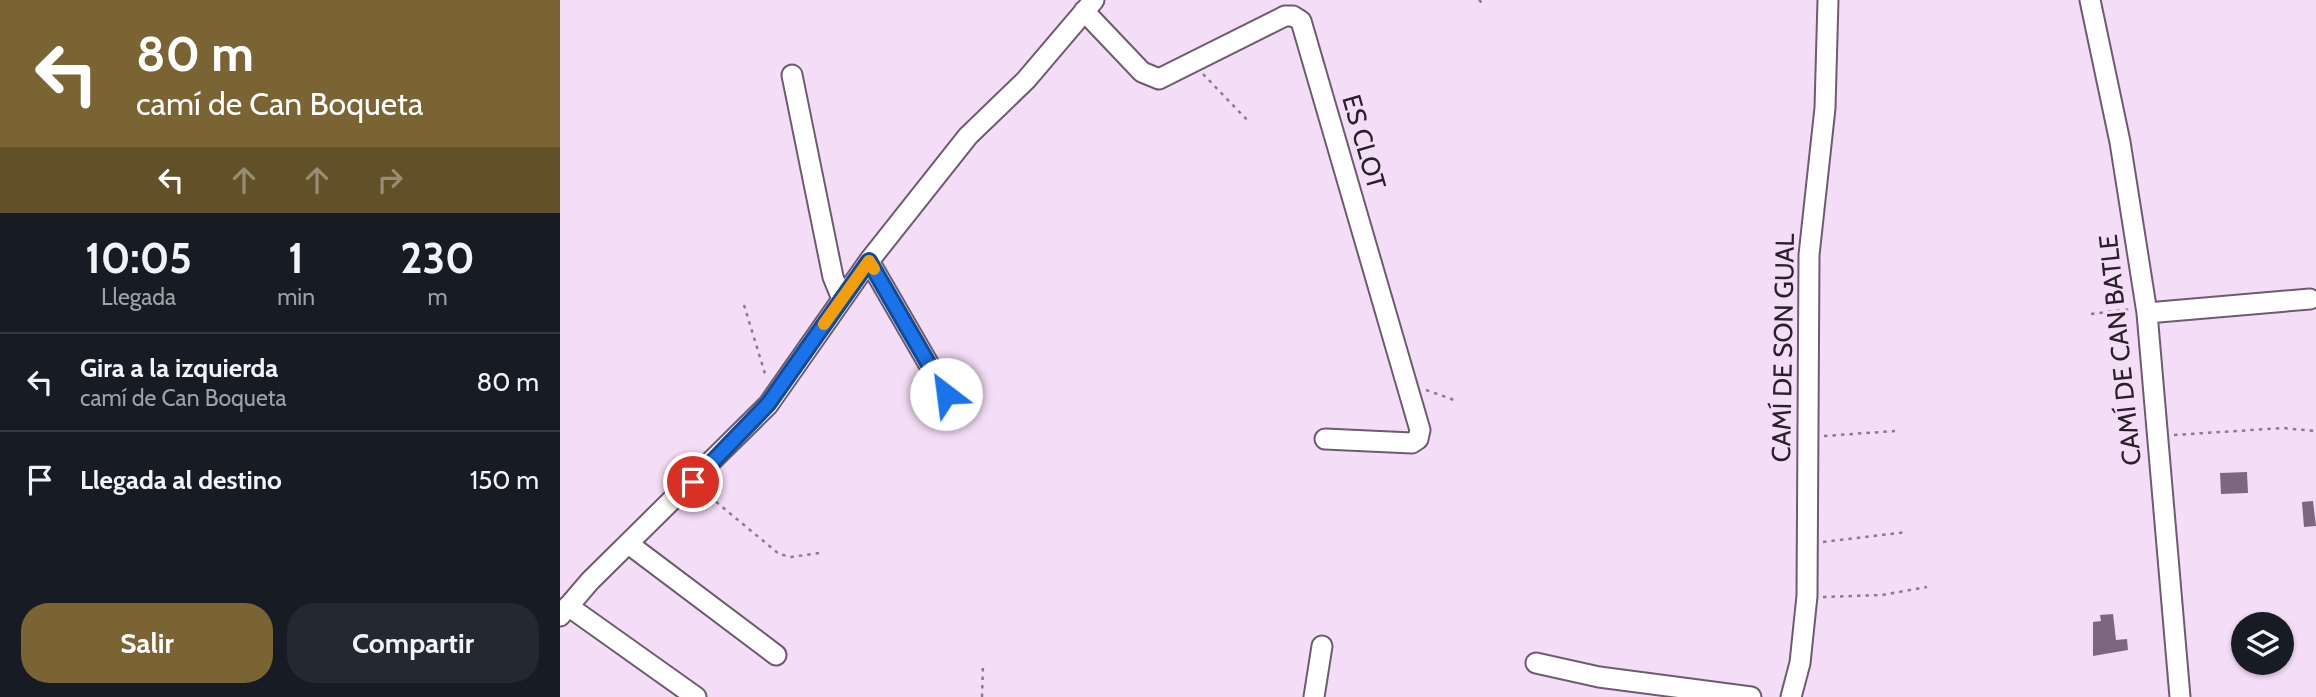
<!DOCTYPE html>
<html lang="es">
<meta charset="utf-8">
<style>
:root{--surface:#171b24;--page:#242831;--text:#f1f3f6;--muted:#9ea1a6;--line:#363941;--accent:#7a6433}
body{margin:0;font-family:Cabin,sans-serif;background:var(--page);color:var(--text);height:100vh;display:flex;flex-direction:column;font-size:26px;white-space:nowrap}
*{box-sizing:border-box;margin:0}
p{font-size:23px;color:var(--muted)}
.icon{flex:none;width:38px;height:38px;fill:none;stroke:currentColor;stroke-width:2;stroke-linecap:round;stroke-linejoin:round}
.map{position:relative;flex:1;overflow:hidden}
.panel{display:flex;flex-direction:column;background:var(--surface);width:560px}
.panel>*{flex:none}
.guide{background:#7a6433;color:#fff;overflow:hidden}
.buttons{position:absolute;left:1671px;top:612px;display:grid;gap:14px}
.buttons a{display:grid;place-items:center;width:63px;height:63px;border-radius:50%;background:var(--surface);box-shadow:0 2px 5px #0004;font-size:35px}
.pin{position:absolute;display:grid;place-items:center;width:60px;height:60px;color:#fff;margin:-30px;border:4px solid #fff;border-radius:50%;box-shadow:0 2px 7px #0007}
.me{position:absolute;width:77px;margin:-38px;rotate:330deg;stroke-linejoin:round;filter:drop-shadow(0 0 5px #0008)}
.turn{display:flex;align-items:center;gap:24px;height:147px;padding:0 21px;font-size:32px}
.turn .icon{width:91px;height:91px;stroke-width:2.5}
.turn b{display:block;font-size:49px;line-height:60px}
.lanes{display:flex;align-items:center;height:66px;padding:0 21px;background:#0003;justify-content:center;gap:35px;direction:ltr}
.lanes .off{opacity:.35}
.eta{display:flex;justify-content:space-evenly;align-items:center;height:119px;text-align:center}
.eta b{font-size:42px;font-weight:700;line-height:49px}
.button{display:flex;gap:14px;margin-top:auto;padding:14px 21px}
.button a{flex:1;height:80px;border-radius:28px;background:var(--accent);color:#fff;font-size:28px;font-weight:700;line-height:80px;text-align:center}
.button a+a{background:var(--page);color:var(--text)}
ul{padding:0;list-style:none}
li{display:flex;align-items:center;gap:21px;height:98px;padding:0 21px;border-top:2px solid var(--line)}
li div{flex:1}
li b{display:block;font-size:26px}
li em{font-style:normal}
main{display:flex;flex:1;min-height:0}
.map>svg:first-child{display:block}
.building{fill:#7d677f}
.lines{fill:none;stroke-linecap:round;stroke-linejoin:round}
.minor-casing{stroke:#6e5b70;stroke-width:23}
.path{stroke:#8b7c8d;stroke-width:2.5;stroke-dasharray:3.5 5;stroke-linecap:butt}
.minor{stroke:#fff;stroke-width:19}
.route-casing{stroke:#114b97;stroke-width:18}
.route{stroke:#1a73e8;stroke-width:12}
.slow{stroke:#f59e0b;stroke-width:12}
.labels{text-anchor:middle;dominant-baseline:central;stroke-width:6;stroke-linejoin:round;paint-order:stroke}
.street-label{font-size:26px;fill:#29212a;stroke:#f4ddf6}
</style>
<main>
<section class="panel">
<div class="guide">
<div class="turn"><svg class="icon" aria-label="left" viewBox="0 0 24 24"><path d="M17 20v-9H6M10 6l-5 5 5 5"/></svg><div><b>80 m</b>camí de Can Boqueta</div></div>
<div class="lanes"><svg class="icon" aria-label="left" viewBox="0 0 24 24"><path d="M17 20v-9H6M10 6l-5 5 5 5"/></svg><svg class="icon off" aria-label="ahead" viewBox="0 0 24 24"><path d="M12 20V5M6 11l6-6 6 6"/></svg><svg class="icon off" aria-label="ahead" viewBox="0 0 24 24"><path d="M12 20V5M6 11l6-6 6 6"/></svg><svg class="icon off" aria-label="right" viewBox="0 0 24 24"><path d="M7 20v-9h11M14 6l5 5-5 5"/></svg></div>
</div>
<div class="eta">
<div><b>10:05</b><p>Llegada</p></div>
<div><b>1</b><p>min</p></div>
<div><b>230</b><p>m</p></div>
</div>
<ul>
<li><svg class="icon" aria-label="left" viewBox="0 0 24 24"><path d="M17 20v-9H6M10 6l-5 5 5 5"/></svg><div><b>Gira a la izquierda</b><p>camí de Can Boqueta</p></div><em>80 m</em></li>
<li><svg class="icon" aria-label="arrive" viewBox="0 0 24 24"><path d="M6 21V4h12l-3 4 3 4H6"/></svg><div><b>Llegada al destino</b></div><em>150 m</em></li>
</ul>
<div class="button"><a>Salir</a><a>Compartir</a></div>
</section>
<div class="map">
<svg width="1756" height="697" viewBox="0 0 1756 697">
<rect width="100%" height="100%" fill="#f4ddf6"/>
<path class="building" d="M 1687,472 L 1688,493 L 1661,494 L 1660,473 Z
M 1753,501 L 1756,526 L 1744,527 L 1742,502 Z
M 1553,614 L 1556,640 L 1567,639 L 1568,650 L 1533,656 L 1533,622 L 1541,621 L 1540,615 Z"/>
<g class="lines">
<g class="minor-casing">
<path id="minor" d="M 1530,0 L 1560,142 L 1587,313 L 1620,697
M 524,11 L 582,72 L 599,79 L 725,16 L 733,16 L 741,21 L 860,430 L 858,439 L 852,443 L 765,439
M 232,75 L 273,277 L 282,299
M 309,261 L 386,394
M 1587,313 L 1750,299
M 70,545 L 216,655
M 8,606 L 136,697
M 0,616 L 30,581 L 208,405 L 309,261 L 408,136 L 466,80 L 534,0
M 976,663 L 1039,677 L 1191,697
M 754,697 L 762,646
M 1231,697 L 1240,663 L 1247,596 L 1249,255 L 1265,108 L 1268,0"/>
</g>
<path class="path" d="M 919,0 L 923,4
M 643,74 L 689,122
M 184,305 L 206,377
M 1531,314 L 1572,309
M 866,390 L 897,401
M 1614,435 L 1723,428 L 1756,431
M 1264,436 L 1335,431
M 143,491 L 219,554 L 231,557 L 259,553
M 1263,542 L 1347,532
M 1263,597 L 1322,595 L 1367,587
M 422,697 L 423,665"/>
<use href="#minor" class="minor"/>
</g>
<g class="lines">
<g class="route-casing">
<path id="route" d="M 133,482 L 208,404 L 309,261 L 386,394"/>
</g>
<use href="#route" class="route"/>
<path class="slow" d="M 264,324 L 309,261 L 314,269"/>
</g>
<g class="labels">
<g class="street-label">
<text transform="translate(804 142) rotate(74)">ES CLOT</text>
<text transform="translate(1223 348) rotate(-89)">CAMÍ DE SON GUAL</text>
<text transform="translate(1560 350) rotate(-96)">CAMÍ DE CAN BATLE</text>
</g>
</g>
</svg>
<div class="buttons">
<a><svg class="icon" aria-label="layers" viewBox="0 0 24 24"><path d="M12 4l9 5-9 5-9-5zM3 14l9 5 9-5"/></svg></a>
</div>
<div class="pin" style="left:133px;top:482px;background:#d93025"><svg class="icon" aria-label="arrive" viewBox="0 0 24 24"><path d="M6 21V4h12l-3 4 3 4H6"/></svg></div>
<svg class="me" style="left:386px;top:394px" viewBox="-20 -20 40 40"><circle r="19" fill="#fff"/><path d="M0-13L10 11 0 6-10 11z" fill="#1a73e8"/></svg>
</div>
</main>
